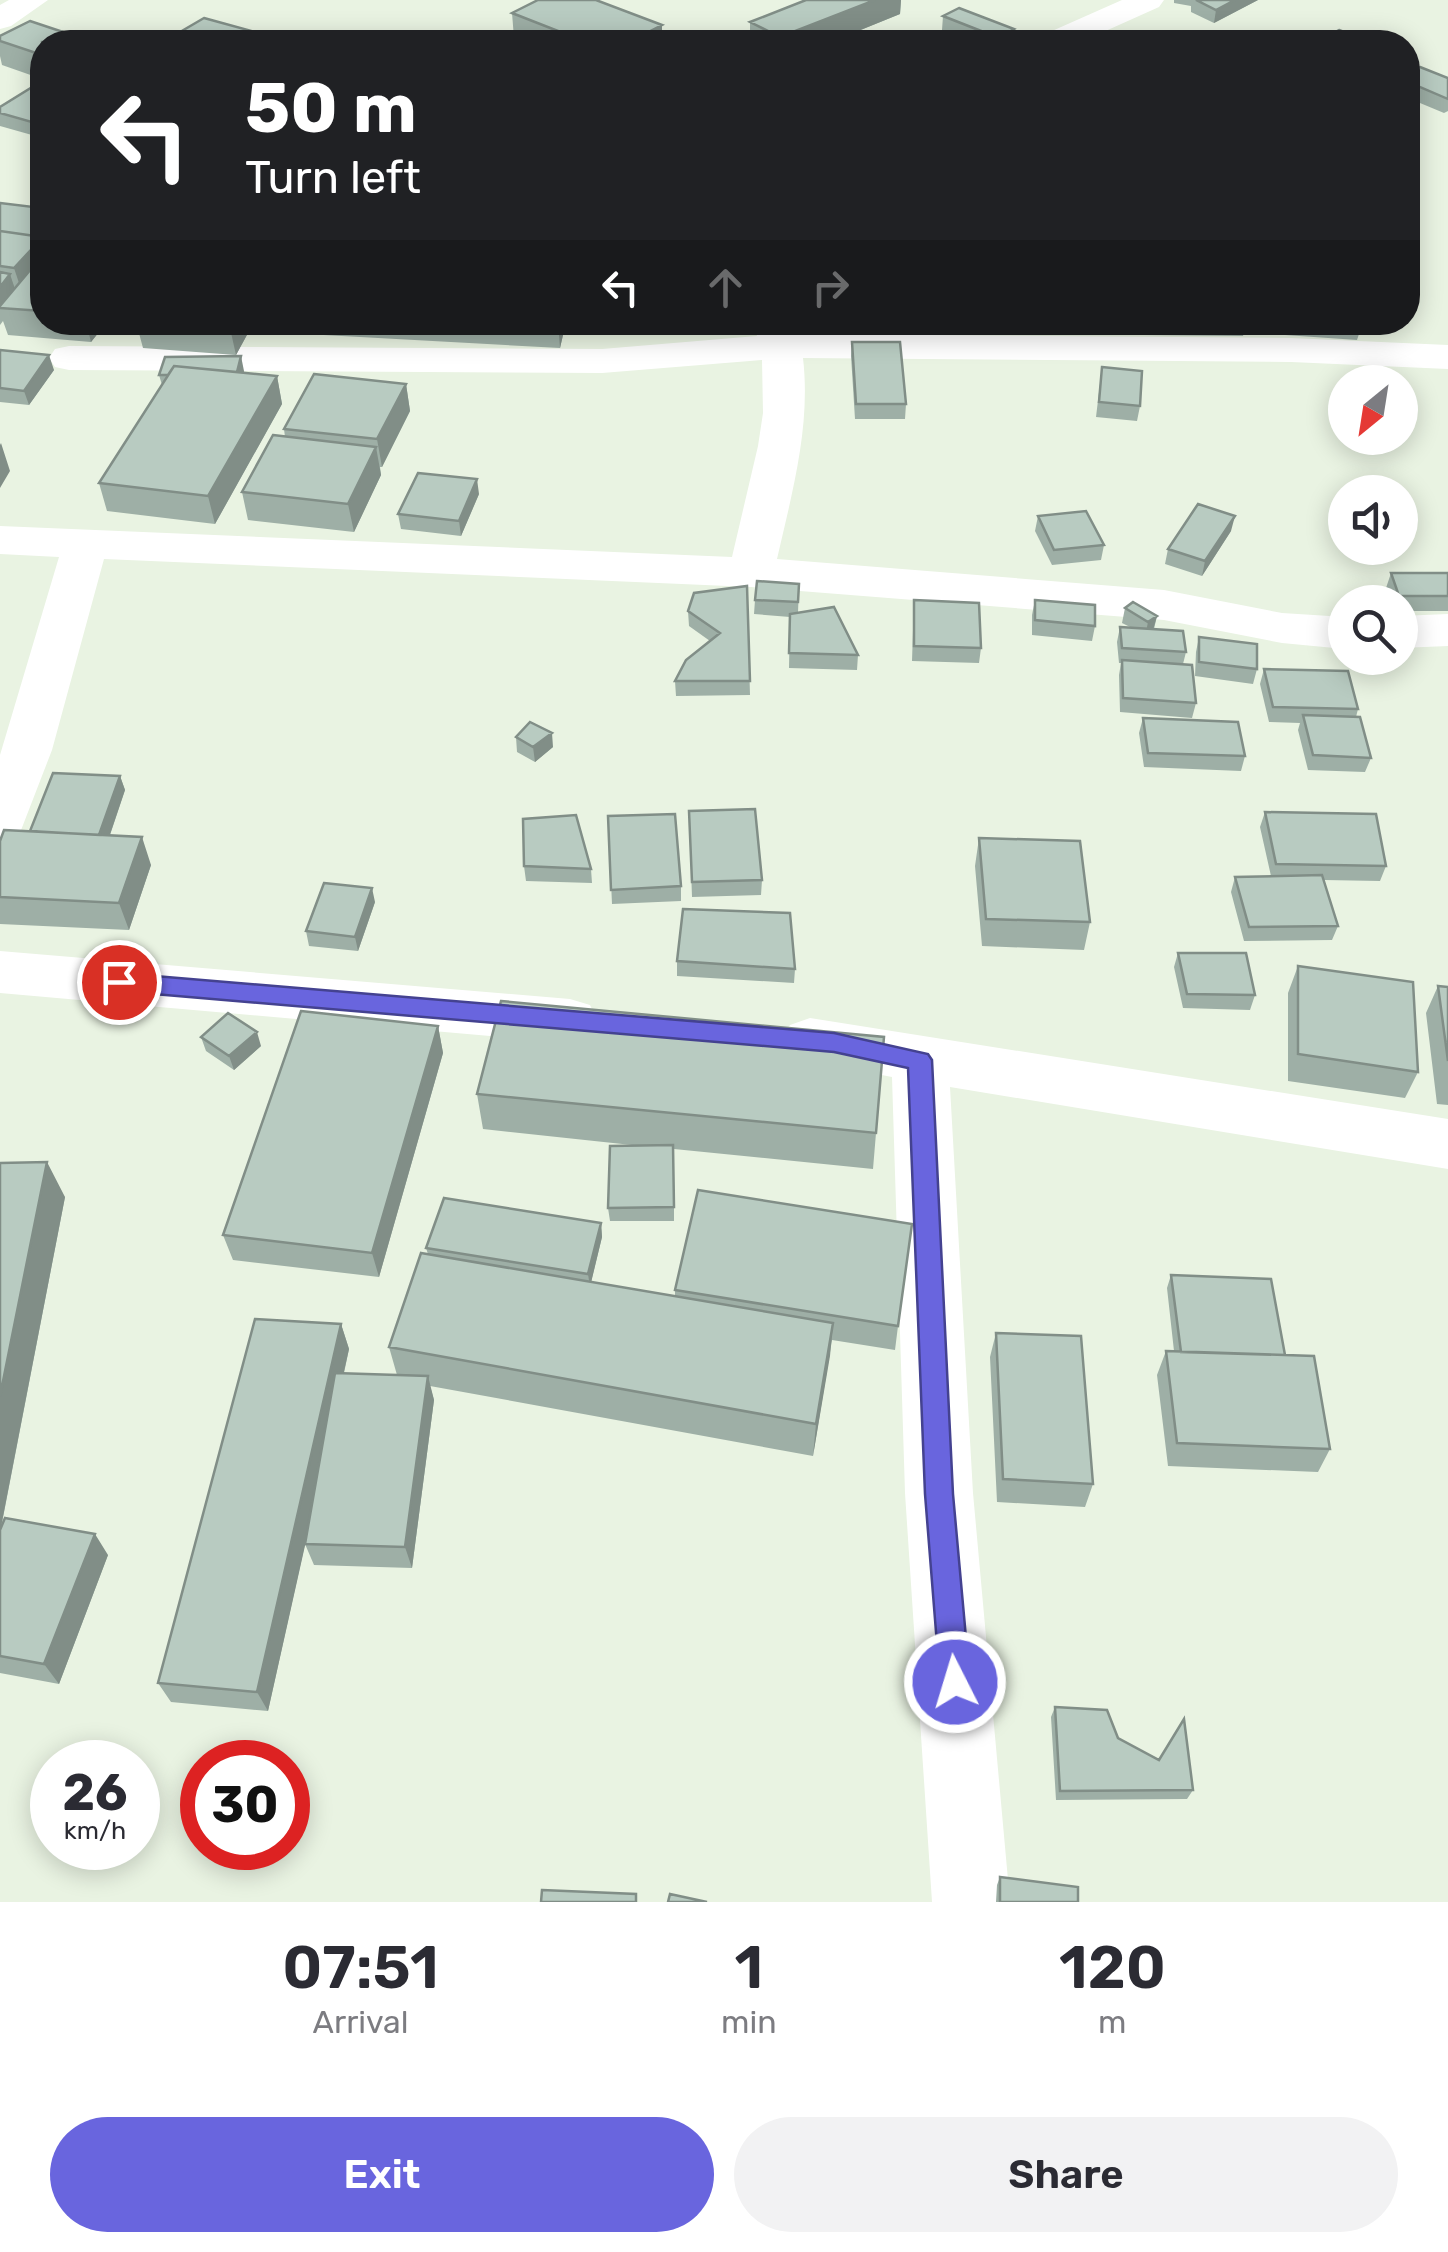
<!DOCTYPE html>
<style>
:root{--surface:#fff;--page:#f2f2f3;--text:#2b2b33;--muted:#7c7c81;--accent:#6965de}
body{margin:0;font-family:Rubik,sans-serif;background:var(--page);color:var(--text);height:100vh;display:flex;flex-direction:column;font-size:38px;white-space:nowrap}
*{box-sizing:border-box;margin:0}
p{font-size:32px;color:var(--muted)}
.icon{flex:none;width:55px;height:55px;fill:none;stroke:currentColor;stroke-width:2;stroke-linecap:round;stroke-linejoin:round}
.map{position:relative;height:1902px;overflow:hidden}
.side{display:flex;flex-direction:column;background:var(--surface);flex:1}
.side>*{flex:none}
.guide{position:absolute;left:30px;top:30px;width:1390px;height:305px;border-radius:40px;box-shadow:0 5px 25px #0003;background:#202124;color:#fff;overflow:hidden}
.needle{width:65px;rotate:210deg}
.fabs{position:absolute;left:1328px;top:365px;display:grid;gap:20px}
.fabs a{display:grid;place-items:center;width:90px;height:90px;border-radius:50%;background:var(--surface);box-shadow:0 5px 25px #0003;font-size:50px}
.speed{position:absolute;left:30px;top:1740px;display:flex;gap:20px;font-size:50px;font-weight:700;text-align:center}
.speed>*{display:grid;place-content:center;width:130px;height:130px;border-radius:50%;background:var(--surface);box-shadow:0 5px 25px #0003;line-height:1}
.speed small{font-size:25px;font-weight:400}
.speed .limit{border:15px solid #d22;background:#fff;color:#111}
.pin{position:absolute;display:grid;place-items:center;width:85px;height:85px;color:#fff;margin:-42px;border:5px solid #fff;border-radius:50%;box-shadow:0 2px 10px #0007}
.me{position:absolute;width:110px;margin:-55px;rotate:355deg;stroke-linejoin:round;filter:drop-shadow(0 0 8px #0008)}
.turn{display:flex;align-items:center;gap:35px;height:210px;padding:0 50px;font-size:45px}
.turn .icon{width:130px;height:130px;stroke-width:2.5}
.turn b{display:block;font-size:70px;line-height:85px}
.lanes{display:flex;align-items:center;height:95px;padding:0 50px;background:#0003;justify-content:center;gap:50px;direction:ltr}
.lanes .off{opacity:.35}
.eta{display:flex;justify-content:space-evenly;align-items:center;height:170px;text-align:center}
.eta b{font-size:60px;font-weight:600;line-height:70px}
.cta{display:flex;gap:20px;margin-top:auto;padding:20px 50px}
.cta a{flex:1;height:115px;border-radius:60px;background:var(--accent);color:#fff;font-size:40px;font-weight:600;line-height:115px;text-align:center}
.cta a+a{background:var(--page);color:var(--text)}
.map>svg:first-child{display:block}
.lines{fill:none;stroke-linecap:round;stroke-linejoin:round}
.minor{fill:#fff;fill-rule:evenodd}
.wall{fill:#9eafa6}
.shaded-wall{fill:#818e87}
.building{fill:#b8cbc1;stroke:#818e87;stroke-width:2.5}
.route{fill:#6965de;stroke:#444290;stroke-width:2.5}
</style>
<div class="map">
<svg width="1448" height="1902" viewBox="0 0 1448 1902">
<rect width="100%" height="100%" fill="#e9f3e2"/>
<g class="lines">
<path class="minor" d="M 9,0 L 48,0 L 11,26 L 0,29 L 0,5 Z
M 1122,0 L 1164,0 L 1159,7 L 1081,42 L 1039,42 L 1043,35 Z
M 753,322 L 793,322 L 797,334 L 1291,338 L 1448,345 L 1448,369 L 1291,362 L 803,358 C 811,427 792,493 777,559 L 1164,590 L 1282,613 L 1345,617 L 1345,649 L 1282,643 L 1164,620 L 751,587 L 104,559 L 52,750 L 18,838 L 0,844 L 0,755 L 59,557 L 0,554 L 0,526 L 732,557 L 758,446 L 763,413 L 762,360 L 602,373 L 69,370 L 55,367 L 49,358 L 55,349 L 69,346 L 602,349 L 757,336 Z
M 1448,614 L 1448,646 L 1400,648 L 1400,616 Z
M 0,951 L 570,999 L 590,1005 L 598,1021 L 590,1037 L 570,1043 L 0,993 Z
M 810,1018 L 1448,1119 L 1448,1169 L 950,1087 L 973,1493 L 1010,1902 L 932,1902 L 905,1493 L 892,1077 L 790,1057 L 781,1041 L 790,1025 Z"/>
</g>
<path class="wall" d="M 806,0 L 901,0 L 900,14 L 831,42 L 750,42 L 750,22 Z
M 1174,0 L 1258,0 L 1214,23 L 1191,12 L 1191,6 L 1174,3 Z
M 512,13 L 662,25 L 662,42 L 524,42 L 514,38 Z
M 943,16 L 1013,42 L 975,42 L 942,30 Z
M 0,36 L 42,42 L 42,79 L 2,65 L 0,56 Z
M 1408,73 L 1448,78 L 1448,111 L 1444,113 L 1408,98 Z
M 42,81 L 42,135 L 39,137 L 0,126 L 0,107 Z
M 0,203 L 42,208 L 42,322 L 107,322 L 91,342 L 8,335 L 3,321 L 0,325 Z
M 136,322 L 254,322 L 236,355 L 143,348 Z
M 267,322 L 566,322 L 560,348 L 269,332 Z
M 1042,322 L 1247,322 L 1243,336 L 1044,334 Z
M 1284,322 L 1361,322 L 1362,325 L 1357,340 L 1285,335 Z
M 852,342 L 906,404 L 905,419 L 855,419 L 851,356 Z
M 0,350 L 54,370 L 29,405 L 0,402 Z
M 1102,367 L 1140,406 L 1137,421 L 1096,417 Z
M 244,371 L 244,373 L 277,376 L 282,404 L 215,524 L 107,511 L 99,483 L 162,385 L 159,375 Z
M 406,384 L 410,411 L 382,467 L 380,467 L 381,475 L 354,532 L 248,520 L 242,492 L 285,437 L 284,429 Z
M 479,494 L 461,536 L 401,529 L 398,514 Z
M 1038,516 L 1104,545 L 1101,560 L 1052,565 L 1035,531 Z
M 1231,531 L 1202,576 L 1165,564 L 1168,549 Z
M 1391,573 L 1448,573 L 1448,611 L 1400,611 L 1400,602 L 1391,602 L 1386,588 Z
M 799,584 L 798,613 L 858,655 L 857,670 L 789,668 L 790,617 L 754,614 L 755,600 Z
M 747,586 L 750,695 L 676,696 L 675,681 L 710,641 L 689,626 L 688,611 Z
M 914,600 L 981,648 L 979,663 L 912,661 Z
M 1035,600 L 1095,626 L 1092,641 L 1032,635 L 1032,615 Z
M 1125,608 L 1157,616 L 1154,629 L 1186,652 L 1183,664 L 1196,703 L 1192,718 L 1120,712 L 1119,675 L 1121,663 L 1119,663 L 1117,642 L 1120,627 L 1130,627 L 1122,623 Z
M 1199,637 L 1257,669 L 1253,684 L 1195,676 L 1196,652 Z
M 1264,669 L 1358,709 L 1356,717 L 1371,758 L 1365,772 L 1308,770 L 1298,730 L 1300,723 L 1269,722 L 1260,684 Z
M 1143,718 L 1245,756 L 1241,771 L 1144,767 L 1139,733 Z
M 516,737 L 553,747 L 535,762 L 517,752 Z
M 120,776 L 125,790 L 110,835 L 151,865 L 129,930 L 0,924 L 0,841 L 30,831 Z
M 689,811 L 762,880 L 761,895 L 692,897 Z
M 1265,812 L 1386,866 L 1380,881 L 1324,880 L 1338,926 L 1332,940 L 1244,941 L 1231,892 L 1235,877 L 1271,876 L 1260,827 Z
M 608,816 L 681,886 L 681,901 L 612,904 Z
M 979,838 L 1090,922 L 1084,950 L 982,946 L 975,866 Z
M 524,866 L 591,869 L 592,883 L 526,881 Z
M 375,902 L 358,951 L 309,946 L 306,931 Z
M 1178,953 L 1255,995 L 1250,1010 L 1183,1008 L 1174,967 Z
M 677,961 L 795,969 L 794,983 L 677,976 Z
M 1298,966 L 1418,1072 L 1405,1098 L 1288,1081 L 1288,993 Z
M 1438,986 L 1448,987 L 1448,1105 L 1437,1104 L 1426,1013 Z
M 438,1026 L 443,1053 L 379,1277 L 233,1260 L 223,1235 Z
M 201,1037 L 261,1046 L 234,1070 L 206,1051 Z
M 477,1094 L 876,1133 L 873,1169 L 674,1149 L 674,1221 L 610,1221 L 608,1208 L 641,1146 L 483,1129 Z
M 0,1163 L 65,1197 L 1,1528 L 108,1555 L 59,1684 L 0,1673 Z
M 601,1223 L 602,1237 L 591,1282 L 675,1296 L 675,1290 L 898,1326 L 895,1350 L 832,1340 L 813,1456 L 430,1386 L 434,1400 L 412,1568 L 314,1565 L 305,1544 L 268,1711 L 171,1702 L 158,1683 L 341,1324 L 349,1349 L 344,1373 L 397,1375 L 389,1347 L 428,1254 L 426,1248 Z
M 1171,1275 L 1285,1355 L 1330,1449 L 1318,1472 L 1168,1466 L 1157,1375 L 1166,1351 L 1174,1351 L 1167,1288 Z
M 996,1333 L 1093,1484 L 1085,1507 L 997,1502 L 990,1357 Z
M 1055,1707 L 1118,1738 L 1193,1790 L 1187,1799 L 1056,1800 L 1051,1717 Z
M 1000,1877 L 1078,1902 L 996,1902 L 997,1885 Z"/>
<path class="shaded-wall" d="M 875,0 L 901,0 L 900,14 L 831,42 L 780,42 L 780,37 Z
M 1235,0 L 1258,0 L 1214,23 L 1216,10 Z
M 662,25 L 662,42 L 629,42 Z
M 1014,29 L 1013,42 L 999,42 L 999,38 Z
M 266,35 L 267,42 L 255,42 Z
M 42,118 L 42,135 L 39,137 L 35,123 Z
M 42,238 L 42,274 L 23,295 L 14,268 Z
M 10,274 L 19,301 L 0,308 L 0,287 Z
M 86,322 L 107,322 L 91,342 Z
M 233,322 L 254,322 L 236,355 L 230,328 Z
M 558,322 L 566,322 L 560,348 Z
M 49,355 L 54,370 L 29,405 L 24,391 Z
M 241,356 L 244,371 L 239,390 L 236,375 Z
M 277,376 L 282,404 L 215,524 L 208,496 Z
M 406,384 L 410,411 L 382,467 L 377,439 Z
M 1,443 L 10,471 L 0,488 L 0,445 Z
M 376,447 L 381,475 L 354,532 L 348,504 Z
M 477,479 L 479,494 L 461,536 L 459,521 Z
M 1235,516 L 1231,531 L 1202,576 L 1205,561 Z
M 1157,616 L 1153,630 L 1145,637 L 1148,622 Z
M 552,733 L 553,747 L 535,762 L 533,747 Z
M 120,776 L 125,790 L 102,858 L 96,843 Z
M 142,837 L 151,865 L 129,930 L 119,903 Z
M 372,888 L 375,902 L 358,951 L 355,937 Z
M 438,1026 L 443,1053 L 379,1277 L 372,1253 Z
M 257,1032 L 261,1046 L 234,1070 L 229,1056 Z
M 47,1162 L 65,1197 L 0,1532 L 0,1396 Z
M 601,1223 L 602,1237 L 590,1287 L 588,1274 Z
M 833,1323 L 830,1356 L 813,1456 L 816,1424 Z
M 341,1324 L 349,1349 L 268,1711 L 257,1692 Z
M 428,1376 L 434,1400 L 412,1568 L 405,1547 Z
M 95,1534 L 108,1555 L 59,1684 L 44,1664 Z"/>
<path class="building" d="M 538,0 L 596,0 L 662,25 L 629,42 L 586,42 L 512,13 Z
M 806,0 L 875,0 L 780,37 L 750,22 Z
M 1196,0 L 1235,0 L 1216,10 Z
M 959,8 L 1014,29 L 999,38 L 943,16 Z
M 204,18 L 266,35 L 255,42 L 163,42 Z
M 30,21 L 93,42 L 42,42 L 42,55 L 0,41 L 0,36 Z
M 1339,30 L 1370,42 L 1318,41 Z
M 1420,67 L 1448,78 L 1448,99 L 1408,82 L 1408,73 Z
M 42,81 L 42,118 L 35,123 L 0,113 L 0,107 Z
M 0,203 L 42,208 L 42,237 L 0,231 Z
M 0,231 L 42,237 L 42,238 L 14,268 L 0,266 Z
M 42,256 L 42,311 L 0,308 L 0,306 Z
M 0,272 L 10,274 L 0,287 Z
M 165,322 L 233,322 L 230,328 Z
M 1322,322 L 1361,322 L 1362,325 Z
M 852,342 L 900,342 L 906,404 L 856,404 Z
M 0,350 L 49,355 L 24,391 L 0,388 Z
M 241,356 L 237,372 L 174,366 L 168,375 L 159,375 L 165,357 Z
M 174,366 L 277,376 L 208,496 L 99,483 Z
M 1102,367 L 1142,371 L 1140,406 L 1099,402 Z
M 314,374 L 406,384 L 377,439 L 284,429 Z
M 273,435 L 376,447 L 348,504 L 242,492 Z
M 418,473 L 477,479 L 459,521 L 398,514 Z
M 1198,504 L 1235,516 L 1205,561 L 1168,549 Z
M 1086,511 L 1104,545 L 1054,550 L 1038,516 Z
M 1391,573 L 1448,573 L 1448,596 L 1399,596 Z
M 757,581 L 799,584 L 798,602 L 755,600 Z
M 747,586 L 750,681 L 675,681 L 686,660 L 720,633 L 688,611 L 694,593 Z
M 914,600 L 979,603 L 981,648 L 914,646 Z
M 1035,600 L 1095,605 L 1095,626 L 1035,620 Z
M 1133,602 L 1157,616 L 1148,622 L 1125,608 Z
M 834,607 L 858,655 L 789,653 L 790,614 Z
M 1120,627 L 1183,631 L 1186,652 L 1122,648 Z
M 1199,637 L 1257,644 L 1257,669 L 1199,662 Z
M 1122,660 L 1192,665 L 1196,703 L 1123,698 Z
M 1264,669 L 1348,671 L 1358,709 L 1273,707 Z
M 1303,715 L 1360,717 L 1371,758 L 1313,755 Z
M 1143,718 L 1238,722 L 1245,756 L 1148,753 Z
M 530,722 L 552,733 L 533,747 L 516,737 Z
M 53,773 L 120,776 L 99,835 L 30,831 Z
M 755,809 L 762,880 L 692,882 L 689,811 Z
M 1265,812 L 1376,814 L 1386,866 L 1276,864 Z
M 675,814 L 681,886 L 611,890 L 608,816 Z
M 576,815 L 591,869 L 524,866 L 523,819 Z
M 4,830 L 142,837 L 119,903 L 0,897 L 0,841 Z
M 979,838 L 1080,841 L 1090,922 L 986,919 Z
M 1322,875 L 1338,926 L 1249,927 L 1235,877 Z
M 324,883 L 372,888 L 355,937 L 306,931 Z
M 683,909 L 790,913 L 795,969 L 677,961 Z
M 1178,953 L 1246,953 L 1255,995 L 1187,994 Z
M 1298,966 L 1413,982 L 1418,1072 L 1298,1054 Z
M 1438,986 L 1448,987 L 1448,1061 Z
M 501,1001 L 884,1037 L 876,1133 L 477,1094 Z
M 301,1011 L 438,1026 L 372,1253 L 223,1235 Z
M 228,1013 L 257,1032 L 229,1056 L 201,1037 Z
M 673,1145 L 674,1207 L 608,1208 L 610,1146 Z
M 47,1162 L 0,1396 L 0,1163 Z
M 698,1190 L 912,1224 L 898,1326 L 675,1290 Z
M 444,1198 L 601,1223 L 588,1274 L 426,1248 Z
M 421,1253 L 833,1323 L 816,1424 L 389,1347 Z
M 1171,1275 L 1271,1279 L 1285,1355 L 1181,1352 Z
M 255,1319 L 341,1324 L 257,1692 L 158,1683 Z
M 996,1333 L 1081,1336 L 1093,1484 L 1003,1479 Z
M 1166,1351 L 1314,1356 L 1330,1449 L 1177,1443 Z
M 335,1373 L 428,1376 L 405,1547 L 305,1544 Z
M 5,1518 L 95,1534 L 44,1664 L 0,1656 L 0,1530 Z
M 1055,1707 L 1107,1710 L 1118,1738 L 1159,1760 L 1184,1719 L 1193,1790 L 1060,1791 Z
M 1000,1877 L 1078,1887 L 1078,1902 L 1000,1902 Z
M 542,1890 L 636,1894 L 636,1902 L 541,1902 Z
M 670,1894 L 707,1902 L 668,1902 Z"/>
<path class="route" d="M 119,973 L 834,1033 L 928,1054 L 932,1060 L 953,1494 L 970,1682 L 965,1693 L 955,1697 L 944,1693 L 940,1682 L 925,1494 L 908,1068 L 834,1052 L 119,991 L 107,982 Z"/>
</svg>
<div class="fabs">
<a><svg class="needle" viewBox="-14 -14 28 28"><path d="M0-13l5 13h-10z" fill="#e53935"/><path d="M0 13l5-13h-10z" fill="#7c7c81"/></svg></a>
<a><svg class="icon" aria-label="sound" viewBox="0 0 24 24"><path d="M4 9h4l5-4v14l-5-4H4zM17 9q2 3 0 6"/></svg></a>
<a><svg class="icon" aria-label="search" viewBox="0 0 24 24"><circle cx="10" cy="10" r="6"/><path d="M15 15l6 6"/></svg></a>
</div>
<div class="speed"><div>26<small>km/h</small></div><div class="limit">30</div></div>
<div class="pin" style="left:119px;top:982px;background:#d93025"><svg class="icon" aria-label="arrive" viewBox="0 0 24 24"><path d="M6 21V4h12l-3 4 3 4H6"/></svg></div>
<svg class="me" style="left:955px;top:1682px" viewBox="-20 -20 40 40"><circle r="17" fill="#6965de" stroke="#fff" stroke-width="3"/><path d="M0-11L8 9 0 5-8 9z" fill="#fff"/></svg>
<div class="guide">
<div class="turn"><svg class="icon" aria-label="left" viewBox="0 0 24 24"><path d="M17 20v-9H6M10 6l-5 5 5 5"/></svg><div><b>50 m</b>Turn left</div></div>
<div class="lanes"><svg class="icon" aria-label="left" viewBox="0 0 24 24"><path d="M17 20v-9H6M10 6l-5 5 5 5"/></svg><svg class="icon off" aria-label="ahead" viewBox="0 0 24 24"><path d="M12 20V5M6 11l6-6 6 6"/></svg><svg class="icon off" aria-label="right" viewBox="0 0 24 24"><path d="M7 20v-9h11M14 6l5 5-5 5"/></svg></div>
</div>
</div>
<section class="side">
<div class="eta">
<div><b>07:51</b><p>Arrival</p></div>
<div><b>1</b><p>min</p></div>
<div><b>120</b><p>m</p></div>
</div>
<div class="cta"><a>Exit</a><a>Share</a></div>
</section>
